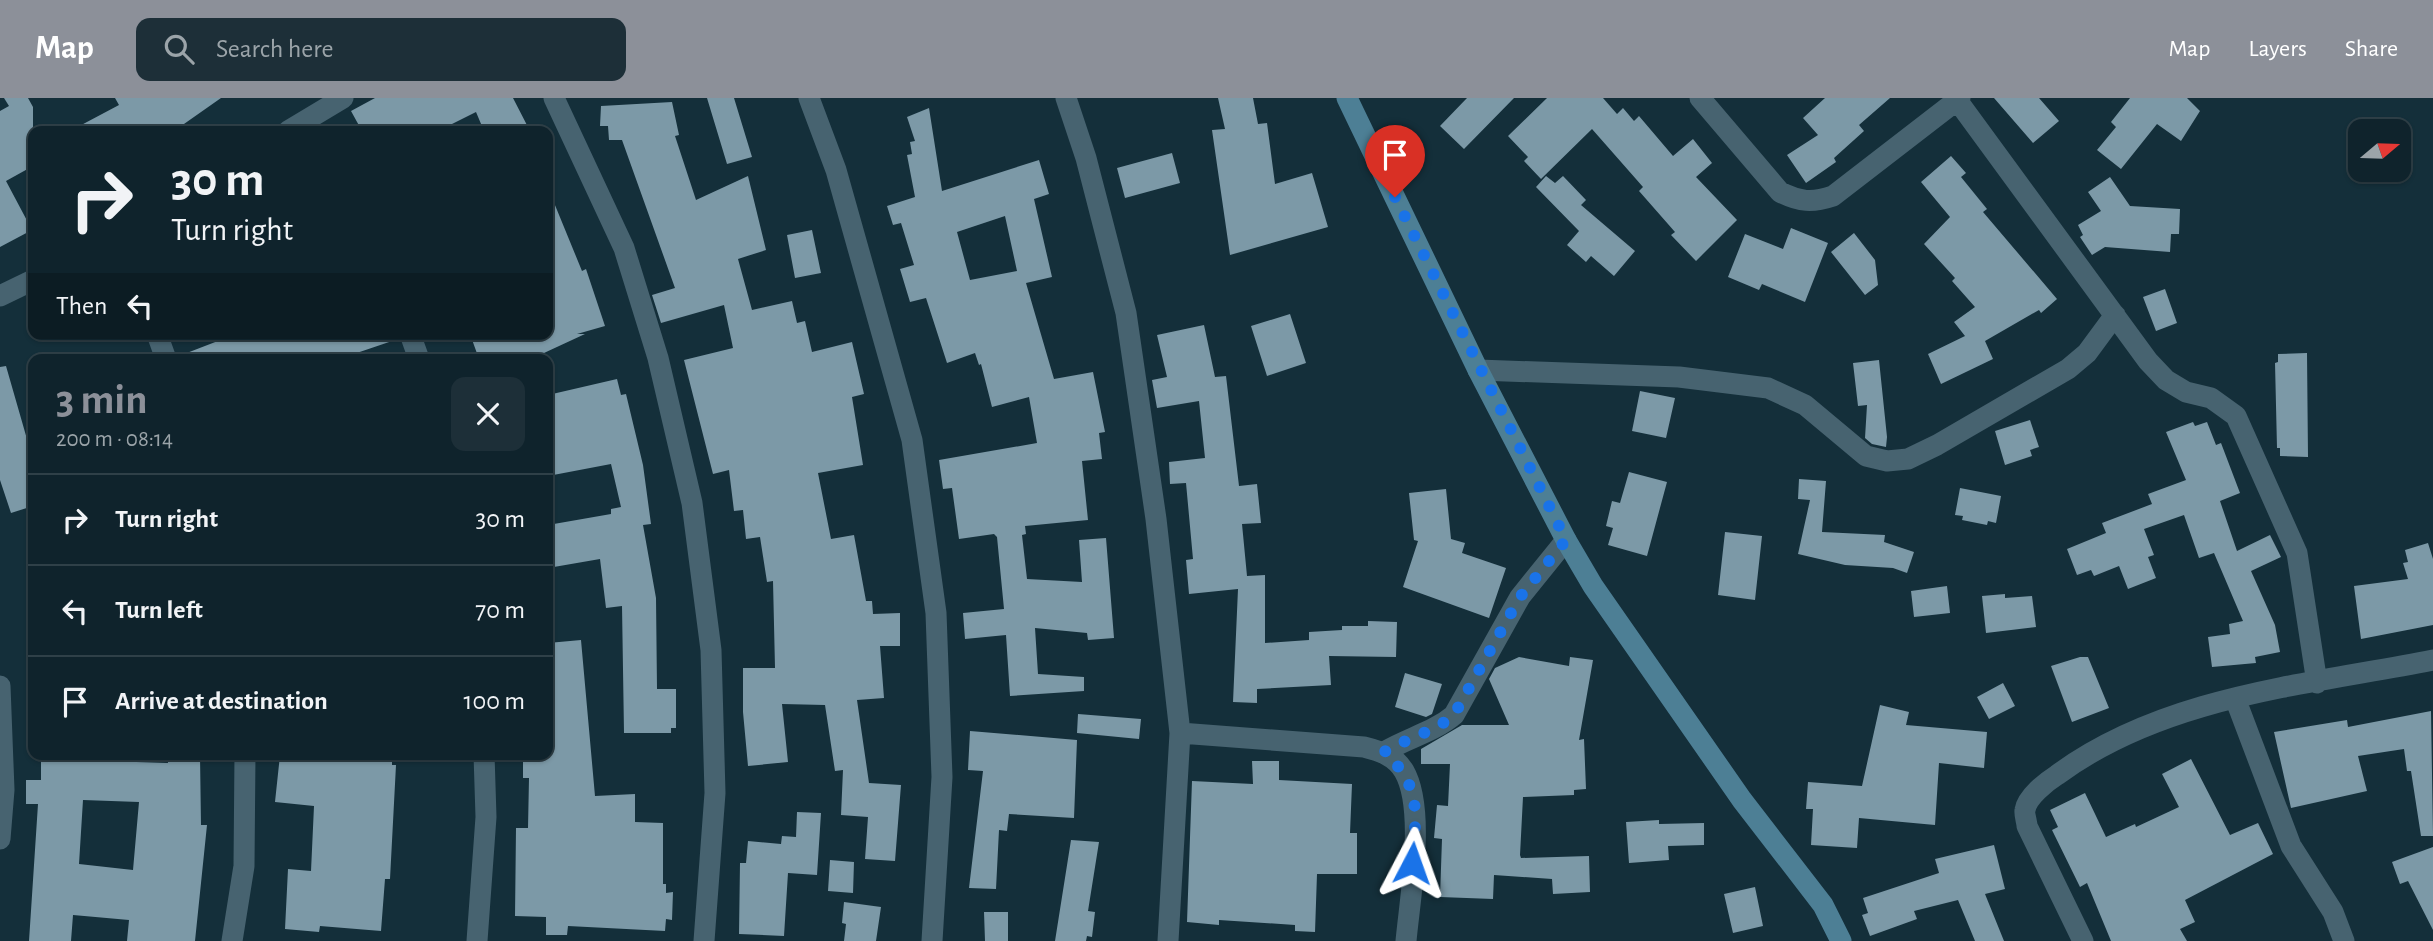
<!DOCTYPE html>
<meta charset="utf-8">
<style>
:root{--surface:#0f232c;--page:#1d2f38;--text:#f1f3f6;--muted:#9ba4a9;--line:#2f4048;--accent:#8c9099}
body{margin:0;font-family:"Alegreya Sans",sans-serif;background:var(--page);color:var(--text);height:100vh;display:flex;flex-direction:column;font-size:26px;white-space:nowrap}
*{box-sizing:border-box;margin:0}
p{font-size:23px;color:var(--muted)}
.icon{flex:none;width:38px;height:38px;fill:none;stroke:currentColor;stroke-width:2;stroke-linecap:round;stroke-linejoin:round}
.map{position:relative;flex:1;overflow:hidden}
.sheet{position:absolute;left:28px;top:256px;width:525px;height:406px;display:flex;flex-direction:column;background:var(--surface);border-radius:14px;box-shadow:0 2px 5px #0004,0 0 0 2px var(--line)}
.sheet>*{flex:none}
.hud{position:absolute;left:28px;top:28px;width:525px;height:214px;border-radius:14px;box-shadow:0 2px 5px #0004,0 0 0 2px var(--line);background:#0f232c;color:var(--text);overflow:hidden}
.needle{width:46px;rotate:71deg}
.tools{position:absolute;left:2348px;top:21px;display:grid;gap:14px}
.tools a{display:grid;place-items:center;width:63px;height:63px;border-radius:14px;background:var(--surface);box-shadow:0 2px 5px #0004,0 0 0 2px var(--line);font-size:35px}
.pin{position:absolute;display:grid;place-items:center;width:60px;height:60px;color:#fff;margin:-72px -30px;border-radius:50% 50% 50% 0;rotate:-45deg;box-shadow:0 0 7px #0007}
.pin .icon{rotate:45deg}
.me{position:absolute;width:77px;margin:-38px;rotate:4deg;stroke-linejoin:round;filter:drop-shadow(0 0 5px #0008)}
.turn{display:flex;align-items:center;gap:24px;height:147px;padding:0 28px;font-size:32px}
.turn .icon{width:91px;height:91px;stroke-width:2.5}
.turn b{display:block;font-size:49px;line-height:60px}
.then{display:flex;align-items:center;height:66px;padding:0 28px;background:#0003;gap:14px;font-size:26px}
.round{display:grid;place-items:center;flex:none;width:74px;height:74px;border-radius:14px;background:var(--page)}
.summary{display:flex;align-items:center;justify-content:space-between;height:119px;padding:0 28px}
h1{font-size:42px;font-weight:600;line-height:52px;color:var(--accent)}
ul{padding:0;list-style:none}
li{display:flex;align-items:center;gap:21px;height:91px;padding:0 28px;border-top:2px solid var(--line)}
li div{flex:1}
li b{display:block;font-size:26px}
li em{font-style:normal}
header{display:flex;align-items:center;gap:42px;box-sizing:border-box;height:98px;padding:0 35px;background:var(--accent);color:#fff}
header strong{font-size:33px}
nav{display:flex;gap:38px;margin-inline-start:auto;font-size:24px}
.search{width:490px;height:63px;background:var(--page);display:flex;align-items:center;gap:18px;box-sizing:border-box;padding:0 24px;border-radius:14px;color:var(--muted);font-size:26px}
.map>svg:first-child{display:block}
.building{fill:#7c99a7;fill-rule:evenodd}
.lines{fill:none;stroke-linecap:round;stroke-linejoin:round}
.street{stroke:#476370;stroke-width:21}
.secondary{stroke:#4d7f95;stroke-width:21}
.route{stroke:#1a73e8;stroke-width:12;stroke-dasharray:0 21.6}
</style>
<header>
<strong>Map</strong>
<div class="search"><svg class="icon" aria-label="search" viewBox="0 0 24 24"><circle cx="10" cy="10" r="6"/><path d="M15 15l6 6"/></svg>Search here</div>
<nav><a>Map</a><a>Layers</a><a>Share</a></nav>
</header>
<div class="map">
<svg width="2433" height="843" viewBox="0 0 2433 843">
<rect width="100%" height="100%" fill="#142f3a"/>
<path class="building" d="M 4,0 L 28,0 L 33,9 L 33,68 L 6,83 L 32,132 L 0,149 L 0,13 L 9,8 Z
M 115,0 L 221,0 L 174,33 L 70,33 L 119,7 Z
M 375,0 L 513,0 L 530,33 L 484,33 L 476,14 L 438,33 L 362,33 L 351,13 Z
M 707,0 L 734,0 L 752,59 L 727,66 Z
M 1218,0 L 1253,0 L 1258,26 L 1267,25 L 1275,86 L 1312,75 L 1328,129 L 1230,157 L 1212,32 L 1225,31 Z
M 1467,0 L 1514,0 L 1464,51 L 1440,28 Z
M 1547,0 L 1603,0 L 1617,16 L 1623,10 L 1634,23 L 1639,18 L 1673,58 L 1693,41 L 1712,65 L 1696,79 L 1737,122 L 1696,163 L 1671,137 L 1675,134 L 1639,93 L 1643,89 L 1592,31 L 1541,81 L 1524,63 L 1528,59 L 1508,38 Z
M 1825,0 L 1890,0 L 1859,27 L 1864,33 L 1834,60 L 1836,64 L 1806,85 L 1787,57 L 1818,37 L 1803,20 Z
M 1994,0 L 2039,0 L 2059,23 L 2033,45 Z
M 2130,0 L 2187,0 L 2200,13 L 2181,43 L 2157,26 L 2121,71 L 2097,52 L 2116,29 L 2111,24 Z
M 672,4 L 679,37 L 675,38 L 696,102 L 748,78 L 766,152 L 738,161 L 752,212 L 792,203 L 797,225 L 805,223 L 812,254 L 852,244 L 864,296 L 852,299 L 863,367 L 818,375 L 831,441 L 854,437 L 866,503 L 872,503 L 873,516 L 900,515 L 900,548 L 880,548 L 884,600 L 857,602 L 869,685 L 901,687 L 895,763 L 865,761 L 868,719 L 841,717 L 843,672 L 835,673 L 825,607 L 782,606 L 788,664 L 748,668 L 743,614 L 743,570 L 775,570 L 773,483 L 767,484 L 760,439 L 746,441 L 743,412 L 734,413 L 729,372 L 713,376 L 684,262 L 733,250 L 724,207 L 661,225 L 652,197 L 675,190 L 622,42 L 609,42 L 608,28 L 600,28 L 601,8 Z
M 929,10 L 942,93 L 1039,62 L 1049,96 L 1034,101 L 1052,179 L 1026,185 L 1054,281 L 1093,274 L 1105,334 L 1099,335 L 1102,361 L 1082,363 L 1088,422 L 1025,428 L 1026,436 L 1022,437 L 1027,481 L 1082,484 L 1079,442 L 1106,440 L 1114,540 L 1088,542 L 1087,535 L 1035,530 L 1038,576 L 1084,579 L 1084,593 L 1010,598 L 1006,537 L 965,541 L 963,515 L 1004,511 L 997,439 L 994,436 L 959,441 L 952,390 L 943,391 L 939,362 L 1037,345 L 1029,299 L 992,309 L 981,266 L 979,267 L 975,255 L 947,265 L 926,200 L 910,204 L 900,171 L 914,167 L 901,125 L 893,127 L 887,108 L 915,99 L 907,57 L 912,56 L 910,44 L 915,43 L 907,19 ZM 1005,118 L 1017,173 L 970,182 L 957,134 Z
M 1172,55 L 1180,85 L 1125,100 L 1117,70 Z
M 1951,58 L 1966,75 L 1961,79 L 1987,111 L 1983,114 L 2057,201 L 2041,215 L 2039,212 L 1985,243 L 1993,261 L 1941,286 L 1928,256 L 1965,238 L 1954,224 L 1975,209 L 1952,183 L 1955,180 L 1924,146 L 1950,119 L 1921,84 Z
M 1546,78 L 1555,85 L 1563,78 L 1586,102 L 1581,107 L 1635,153 L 1614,178 L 1591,158 L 1586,164 L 1567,147 L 1579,133 L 1536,89 Z
M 2110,79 L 2130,108 L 2180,111 L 2179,136 L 2171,136 L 2170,154 L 2105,149 L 2092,157 L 2080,139 L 2083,137 L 2078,127 L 2101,113 L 2088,94 Z
M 548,90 L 582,173 L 586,171 L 605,228 L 577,236 L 585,236 L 531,261 L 479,261 L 470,236 L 548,236 Z
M 1791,130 L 1828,145 L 1805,204 L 1762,186 L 1759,192 L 1728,179 L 1745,136 L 1783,151 Z
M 812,132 L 821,175 L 795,180 L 787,137 Z
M 1854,135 L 1875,162 L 1878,187 L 1865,197 L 1831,154 Z
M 2165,191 L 2177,225 L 2156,233 L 2143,199 Z
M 1290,216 L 1306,265 L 1267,278 L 1251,228 Z
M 1204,227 L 1215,279 L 1226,278 L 1239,388 L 1257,386 L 1261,425 L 1242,426 L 1247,478 L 1265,477 L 1265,545 L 1309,542 L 1309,534 L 1342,532 L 1342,528 L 1368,528 L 1368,523 L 1397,524 L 1396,559 L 1329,558 L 1331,587 L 1257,591 L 1257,605 L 1233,604 L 1238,491 L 1189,496 L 1186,462 L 1193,461 L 1186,385 L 1170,386 L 1169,364 L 1205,360 L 1199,303 L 1157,310 L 1152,282 L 1167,279 L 1157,237 Z
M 236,236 L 397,236 L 398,241 L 339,261 L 179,261 L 179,258 Z
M 2307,255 L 2308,359 L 2280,358 L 2280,350 L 2277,350 L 2275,265 L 2278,264 L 2278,256 Z
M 1879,262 L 1887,339 L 1886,349 L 1872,346 L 1865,340 L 1867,307 L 1858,308 L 1853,265 Z
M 6,268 L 33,362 L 33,408 L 11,415 L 0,382 L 0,269 Z
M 617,281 L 621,297 L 626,296 L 643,367 L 651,426 L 643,427 L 656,500 L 657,591 L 676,591 L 676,630 L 671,630 L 671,635 L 624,635 L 622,508 L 606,510 L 600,461 L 548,470 L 548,427 L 611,416 L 611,411 L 621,409 L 611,366 L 548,378 L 548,297 Z
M 1640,293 L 1675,300 L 1666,340 L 1632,333 Z
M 2030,322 L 2039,349 L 2030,352 L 2032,358 L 2005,367 L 1995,333 Z
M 2193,324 L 2195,328 L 2207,324 L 2216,347 L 2221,345 L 2240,395 L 2220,403 L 2237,453 L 2270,437 L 2281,459 L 2251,473 L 2275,527 L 2280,554 L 2255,559 L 2256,565 L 2212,569 L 2208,539 L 2230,536 L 2229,526 L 2243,523 L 2214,455 L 2199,460 L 2184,417 L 2144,431 L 2154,457 L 2148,459 L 2156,480 L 2128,491 L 2119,468 L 2094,478 L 2091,472 L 2077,477 L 2067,451 L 2106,435 L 2102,425 L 2152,406 L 2148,396 L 2186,382 L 2166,334 Z
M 1629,374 L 1667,384 L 1647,458 L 1608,447 L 1613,430 L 1606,428 L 1612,403 L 1620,405 Z
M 1799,381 L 1826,383 L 1822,434 L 1885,437 L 1884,444 L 1914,454 L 1907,475 L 1893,470 L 1845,467 L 1798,456 L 1810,402 L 1798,401 Z
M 1960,390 L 2001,398 L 1996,425 L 1988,423 L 1987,427 L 1962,422 L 1963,418 L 1955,417 Z
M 1446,391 L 1451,441 L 1465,445 L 1462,455 L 1506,470 L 1489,520 L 1403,489 L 1418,443 L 1414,442 L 1409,395 Z
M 1725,434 L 1762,438 L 1755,502 L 1718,497 Z
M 2428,445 L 2433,461 L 2433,527 L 2361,541 L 2354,488 L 2408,481 L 2403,465 L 2408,464 L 2405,452 Z
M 1947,488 L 1950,515 L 1914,519 L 1911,493 Z
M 2005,496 L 2005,500 L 2032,498 L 2036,529 L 1986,535 L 1982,498 Z
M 581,542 L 595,698 L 635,696 L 635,724 L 663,725 L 663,786 L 666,786 L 666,795 L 673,794 L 672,822 L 666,821 L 665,833 L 568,828 L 567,837 L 546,837 L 546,819 L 515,818 L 516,730 L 528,730 L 529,680 L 523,680 L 523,656 L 548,656 L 548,545 Z
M 1519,559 L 1569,568 L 1570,559 L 1593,562 L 1579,642 L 1584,641 L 1586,691 L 1574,692 L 1574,697 L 1523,699 L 1520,757 L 1521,760 L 1589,758 L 1590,794 L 1553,796 L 1552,781 L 1494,777 L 1493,801 L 1440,799 L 1442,741 L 1434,740 L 1437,707 L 1448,708 L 1450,666 L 1421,666 L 1421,651 L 1462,627 L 1509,627 L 1489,581 L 1495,570 Z
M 2080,559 L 2088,559 L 2109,610 L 2072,624 L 2051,568 Z
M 1405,575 L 1442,586 L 1432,616 L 1426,619 L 1395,609 Z
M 2003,585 L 2015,608 L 1989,621 L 1977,599 Z
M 1880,607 L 1909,614 L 1906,627 L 1987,634 L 1984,670 L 1939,665 L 1935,727 L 1859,720 L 1857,750 L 1811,747 L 1813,711 L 1806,711 L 1808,684 L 1862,688 Z
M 2431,613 L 2433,738 L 2421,738 L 2411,673 L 2407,673 L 2404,651 L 2358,658 L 2367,693 L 2291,710 L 2274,634 L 2347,622 L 2348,629 Z
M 1078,616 L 1141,621 L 1139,641 L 1077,635 Z
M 970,633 L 1077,642 L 1074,720 L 1009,716 L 1007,733 L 999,732 L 996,791 L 969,790 L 983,673 L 968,672 Z
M 167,657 L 200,657 L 201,727 L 207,727 L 195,843 L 127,843 L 129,822 L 73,817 L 71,843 L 29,843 L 38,706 L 26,706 L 26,682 L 41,682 L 41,661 L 168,665 ZM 83,702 L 139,704 L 133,772 L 79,766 Z
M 280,657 L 392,663 L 392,667 L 396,667 L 390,781 L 385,781 L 381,833 L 320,828 L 319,834 L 285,831 L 288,771 L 311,773 L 314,708 L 275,704 Z
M 2191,661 L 2230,737 L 2258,725 L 2273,756 L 2185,802 L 2195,824 L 2180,831 L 2187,843 L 2111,843 L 2087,785 L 2080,789 L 2052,732 L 2058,729 L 2050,712 L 2085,695 L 2106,739 L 2135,726 L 2136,729 L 2179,709 L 2162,676 Z
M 1252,663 L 1279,663 L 1279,682 L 1352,686 L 1350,735 L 1357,735 L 1357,776 L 1317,776 L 1315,834 L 1295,833 L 1295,827 L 1219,822 L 1219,827 L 1187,824 L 1192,683 L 1253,686 Z
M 797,714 L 821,715 L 817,777 L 788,775 L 784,838 L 739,836 L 740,765 L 746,765 L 748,743 L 781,746 L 782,738 L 796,739 Z
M 1659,722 L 1659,726 L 1704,725 L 1704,747 L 1668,748 L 1669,762 L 1629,765 L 1626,724 Z
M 1071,742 L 1099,744 L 1088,813 L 1095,814 L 1092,839 L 1087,838 L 1086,843 L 1055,843 Z
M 1994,747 L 2005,791 L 1985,796 L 2004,843 L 1975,843 L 1958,802 L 1914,813 L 1917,821 L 1870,838 L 1862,817 L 1868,815 L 1863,800 L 1939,775 L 1935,761 Z
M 2433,749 L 2433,832 L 2408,783 L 2400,786 L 2392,764 Z
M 830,762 L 854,764 L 853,795 L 828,793 Z
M 1755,789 L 1763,828 L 1733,835 L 1724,796 Z
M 844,804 L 881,809 L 876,843 L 844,843 L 846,826 L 842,825 Z
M 984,814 L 1008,814 L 1008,843 L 985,843 Z"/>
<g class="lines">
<path class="street" d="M 554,0 L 624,150 L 658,260 L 692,405 L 711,552 L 715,695 L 704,843
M 809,0 L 836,72 L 912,342 L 936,515 L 942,679 L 932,843
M 1066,0 L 1086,60 L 1126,215 L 1156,421 L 1180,635 L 1168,843
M 1700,0 L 1780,94 C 1800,104 1812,105 1833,98 L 1960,0
M 1957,2 L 2148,263 L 2166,282 L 2186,294 L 2211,300 L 2236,318 L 2297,455 L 2317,585
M 288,33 L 343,0
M 0,198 L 33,182
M 157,236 L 166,261
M 410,236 L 419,261
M 1478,272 L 1679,279 L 1768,290 L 1805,307 L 1866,358 L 1887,363 L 1908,361 L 1937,347 L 2068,271 L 2087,255 L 2115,217
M 0,588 L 4,692 L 0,741
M 2235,600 L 2291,748 L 2333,814 L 2344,843
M 1180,635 L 1364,649 C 1380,653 1395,658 1404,673 C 1426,711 1410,799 1406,843
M 1384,654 C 1407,640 1434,634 1454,617 L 1520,499 L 1566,442
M 232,843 L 244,768 L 245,656
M 477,843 L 486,719 L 484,656
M 2083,843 L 2027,728 C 2027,724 2024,716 2025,712 C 2027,699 2046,684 2057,677 C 2164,598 2306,587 2433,562"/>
<path class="secondary" d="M 1347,0 L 1478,272 L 1566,442 L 1593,488 L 1742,702 L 1823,807 L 1841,843"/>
</g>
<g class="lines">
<path class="route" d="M 1395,99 L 1566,442 L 1520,499 L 1454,617 C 1434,634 1407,640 1384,654 C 1423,688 1416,718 1412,765"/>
</g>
</svg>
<div class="tools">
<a><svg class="needle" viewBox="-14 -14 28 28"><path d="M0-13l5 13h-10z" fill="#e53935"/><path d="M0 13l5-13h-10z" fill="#9ba4a9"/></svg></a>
</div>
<div class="pin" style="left:1395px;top:99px;background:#d93025"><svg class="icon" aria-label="arrive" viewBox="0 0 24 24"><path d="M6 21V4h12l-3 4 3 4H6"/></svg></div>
<svg class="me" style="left:1412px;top:765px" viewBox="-20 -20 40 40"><path d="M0-17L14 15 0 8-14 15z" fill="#1a73e8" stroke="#fff" stroke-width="4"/></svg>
<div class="hud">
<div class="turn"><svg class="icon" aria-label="right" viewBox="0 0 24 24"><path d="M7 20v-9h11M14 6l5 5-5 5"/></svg><div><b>30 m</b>Turn right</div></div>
<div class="then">Then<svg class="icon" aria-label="left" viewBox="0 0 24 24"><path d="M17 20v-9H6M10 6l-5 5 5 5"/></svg></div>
</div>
<section class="sheet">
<div class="summary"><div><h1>3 min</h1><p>200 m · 08:14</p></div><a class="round"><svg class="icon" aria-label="close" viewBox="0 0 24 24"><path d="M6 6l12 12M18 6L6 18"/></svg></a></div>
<ul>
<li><svg class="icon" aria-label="right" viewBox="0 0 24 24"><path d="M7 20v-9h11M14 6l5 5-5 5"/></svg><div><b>Turn right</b></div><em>30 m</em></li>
<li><svg class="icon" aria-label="left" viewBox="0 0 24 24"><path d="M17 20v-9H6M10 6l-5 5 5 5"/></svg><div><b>Turn left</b></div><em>70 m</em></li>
<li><svg class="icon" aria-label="arrive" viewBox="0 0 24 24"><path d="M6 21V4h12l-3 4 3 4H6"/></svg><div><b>Arrive at destination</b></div><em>100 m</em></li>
</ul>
</section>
</div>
